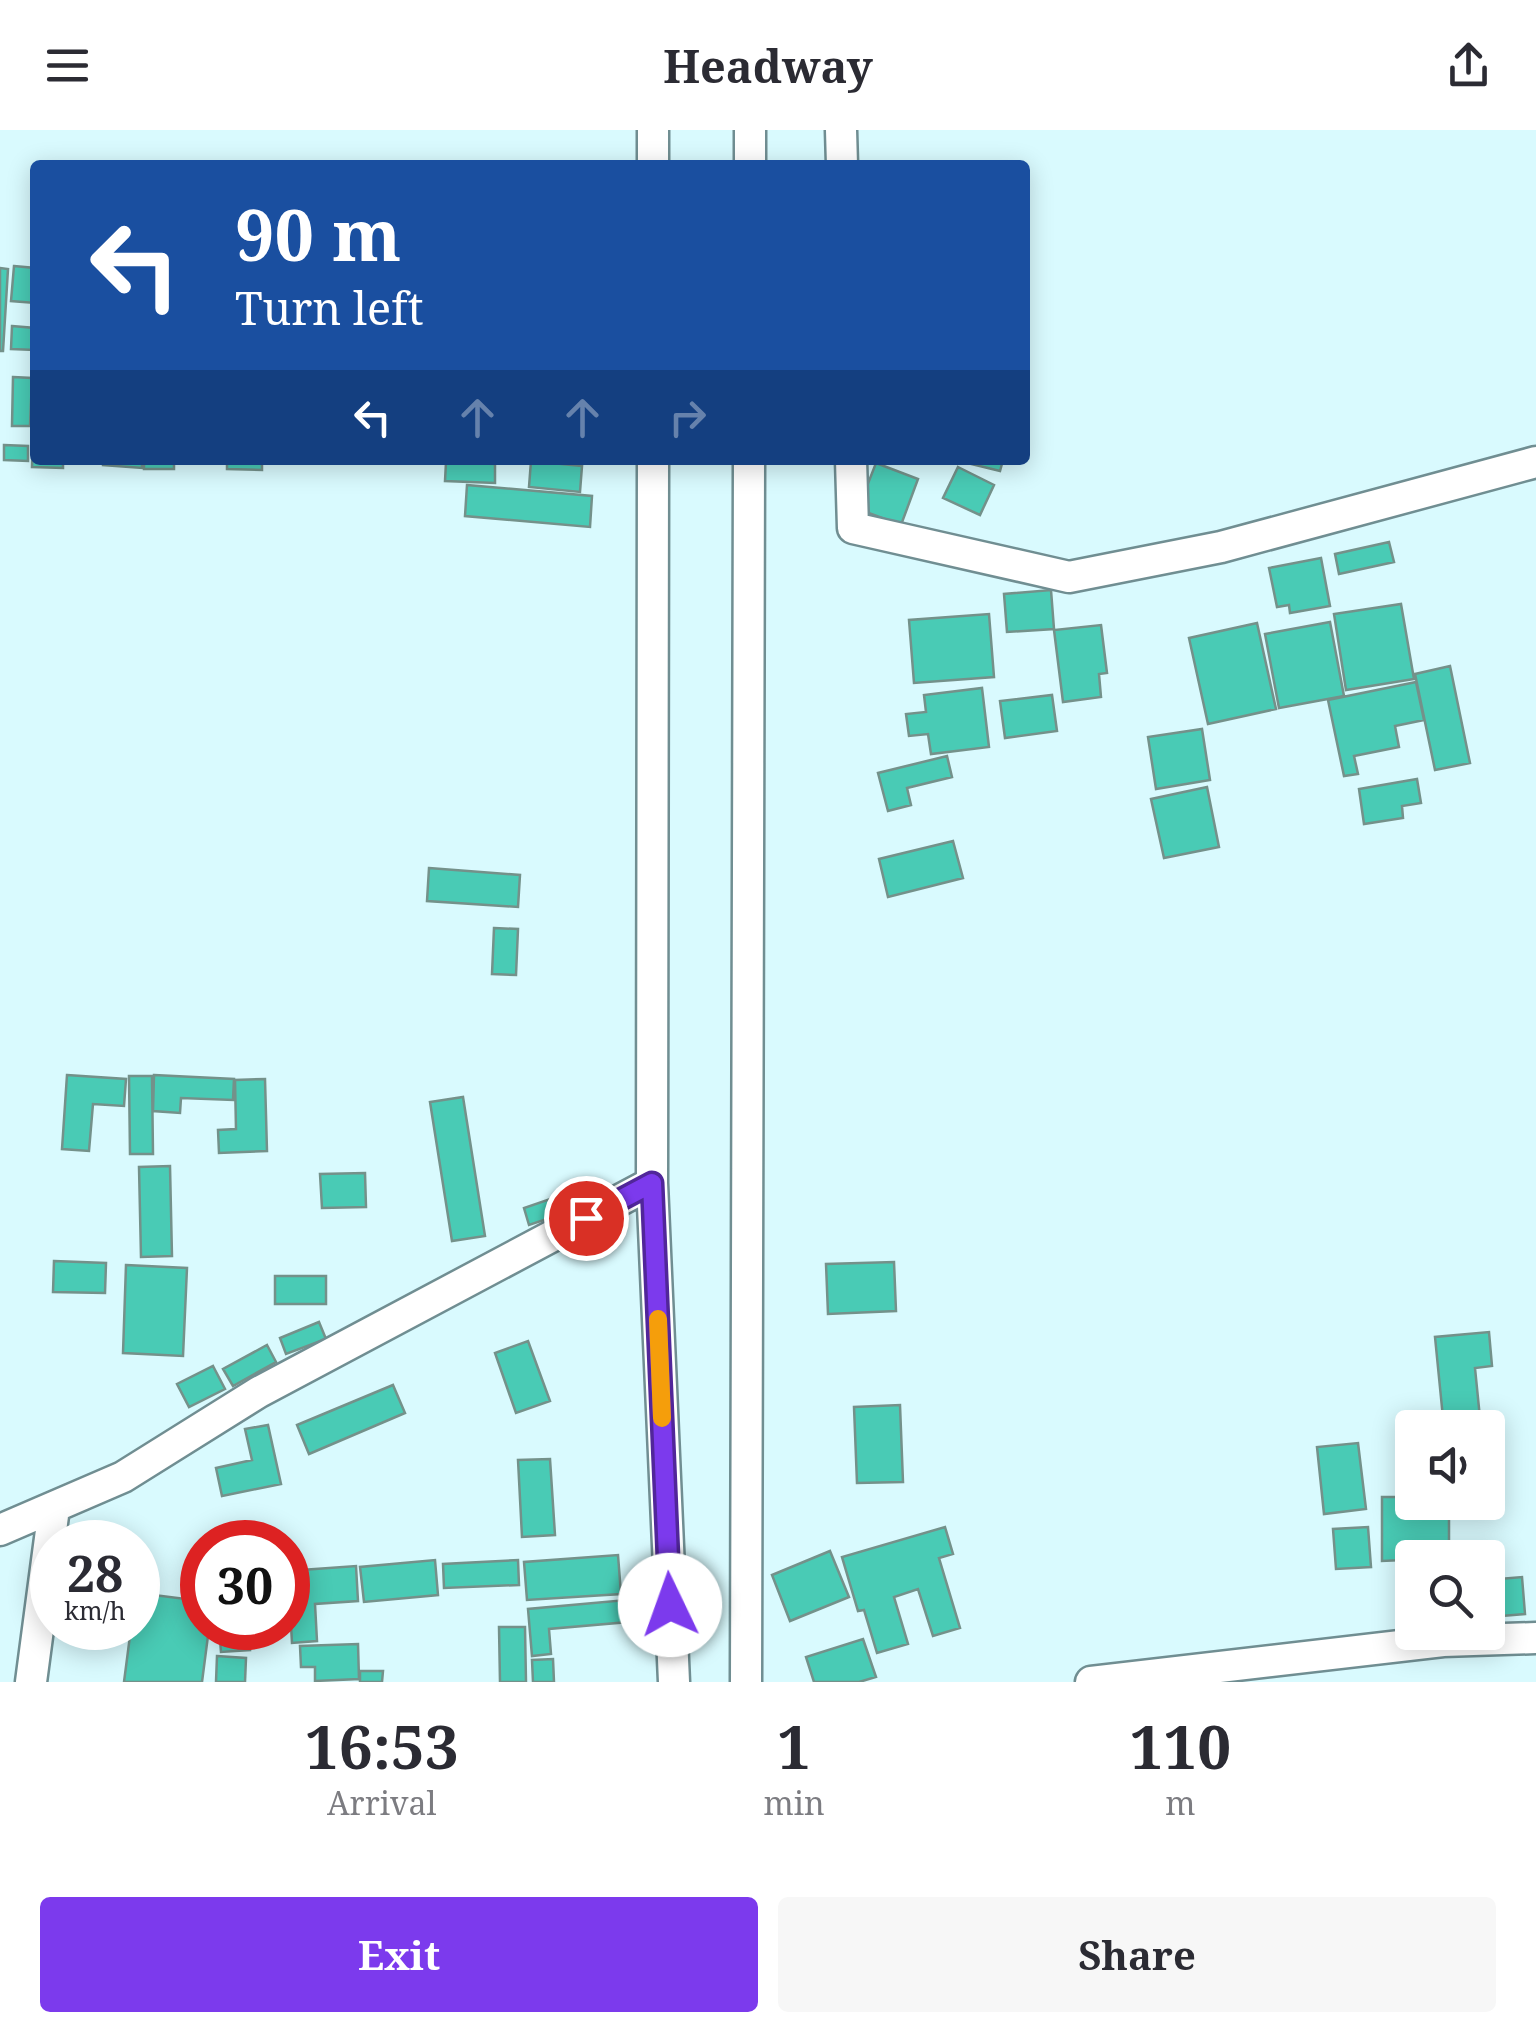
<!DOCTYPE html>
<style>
:root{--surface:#fff;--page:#f7f7f7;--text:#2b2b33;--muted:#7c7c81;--accent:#7c3aed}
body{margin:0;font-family:"Noto Serif",serif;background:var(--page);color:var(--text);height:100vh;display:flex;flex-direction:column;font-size:38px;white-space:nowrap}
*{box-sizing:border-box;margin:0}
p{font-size:32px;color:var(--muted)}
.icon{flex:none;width:55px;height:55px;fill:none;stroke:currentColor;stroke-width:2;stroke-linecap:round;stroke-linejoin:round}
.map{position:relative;height:1552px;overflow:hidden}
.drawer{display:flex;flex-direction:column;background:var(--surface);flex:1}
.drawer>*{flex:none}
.guide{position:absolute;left:30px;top:30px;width:1000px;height:305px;border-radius:10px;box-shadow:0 5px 25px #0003;background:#1a4fa0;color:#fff;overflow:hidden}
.buttons{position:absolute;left:1395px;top:1280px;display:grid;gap:20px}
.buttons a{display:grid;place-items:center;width:110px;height:110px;border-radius:10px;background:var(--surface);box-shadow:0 5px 25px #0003;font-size:50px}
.speed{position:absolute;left:30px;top:1390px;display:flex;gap:20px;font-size:50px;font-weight:700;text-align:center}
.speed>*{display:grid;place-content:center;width:130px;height:130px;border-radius:50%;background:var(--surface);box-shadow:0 5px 25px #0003;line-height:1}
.speed small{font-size:25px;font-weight:400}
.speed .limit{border:15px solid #d22;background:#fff;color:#111}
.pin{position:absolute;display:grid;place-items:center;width:85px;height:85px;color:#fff;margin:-42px;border:5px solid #fff;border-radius:50%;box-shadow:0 2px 10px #0007}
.me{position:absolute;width:110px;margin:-55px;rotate:357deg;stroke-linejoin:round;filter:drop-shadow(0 0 8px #0008)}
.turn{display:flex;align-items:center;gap:35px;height:210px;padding:0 40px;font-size:45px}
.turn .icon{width:130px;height:130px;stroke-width:2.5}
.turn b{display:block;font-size:70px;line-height:85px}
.lanes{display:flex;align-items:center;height:95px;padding:0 40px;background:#0003;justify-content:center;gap:50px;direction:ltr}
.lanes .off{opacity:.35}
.eta{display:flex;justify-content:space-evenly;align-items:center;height:170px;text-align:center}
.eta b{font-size:60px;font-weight:700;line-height:70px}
.button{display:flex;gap:20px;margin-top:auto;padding:20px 40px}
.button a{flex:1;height:115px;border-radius:10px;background:var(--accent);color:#fff;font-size:40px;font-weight:700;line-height:115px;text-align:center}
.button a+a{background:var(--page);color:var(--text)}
header{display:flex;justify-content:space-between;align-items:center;height:130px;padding:0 40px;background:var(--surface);font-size:45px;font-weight:700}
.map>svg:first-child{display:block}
.building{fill:#49cbb5;stroke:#74918a;stroke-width:2.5}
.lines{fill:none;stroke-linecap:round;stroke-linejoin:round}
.street-casing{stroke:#708e92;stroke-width:35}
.street{stroke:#fff;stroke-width:30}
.route-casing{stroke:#51269a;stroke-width:25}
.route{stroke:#7c3aed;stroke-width:18}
.slow{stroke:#f59e0b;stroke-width:18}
</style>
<header><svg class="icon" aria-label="menu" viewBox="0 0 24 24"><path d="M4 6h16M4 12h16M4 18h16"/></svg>Headway<svg class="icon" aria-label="share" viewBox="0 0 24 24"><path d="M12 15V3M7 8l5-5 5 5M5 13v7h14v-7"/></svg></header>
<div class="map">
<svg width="1536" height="1552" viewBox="0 0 1536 1552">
<rect width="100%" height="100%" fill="#d9fafe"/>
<path class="building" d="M 14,136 L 35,138 L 35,173 L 11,171 Z
M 0,138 L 8,139 L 3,221 L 0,221 Z
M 12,196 L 35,198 L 35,220 L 11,219 Z
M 35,246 L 35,330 L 63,330 L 63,338 L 32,337 Z
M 13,247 L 32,248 L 30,296 L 12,296 Z
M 4,315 L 28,316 L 28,331 L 4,330 Z
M 103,330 L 142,330 L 142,338 L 103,335 Z
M 144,330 L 174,330 L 174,339 L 144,339 Z
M 227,330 L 262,330 L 262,340 L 227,339 Z
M 955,330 L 1003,330 L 1000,341 Z
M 531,331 L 582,336 L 580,362 L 529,357 Z
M 446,332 L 495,334 L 495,353 L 445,351 Z
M 876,333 L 918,349 L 901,395 L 858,379 Z
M 958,337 L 994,355 L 980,385 L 943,368 Z
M 467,355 L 592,366 L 590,397 L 465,386 Z
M 1389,412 L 1394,432 L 1339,444 L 1335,424 Z
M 1321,428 L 1330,476 L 1290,483 L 1289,475 L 1277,477 L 1269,438 Z
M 1051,460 L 1054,499 L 1007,502 L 1004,464 Z
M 1401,474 L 1414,549 L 1346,560 L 1334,484 Z
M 989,484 L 994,547 L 914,553 L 909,490 Z
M 1330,492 L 1344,566 L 1279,578 L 1265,504 Z
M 1257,493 L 1276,579 L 1208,594 L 1189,508 Z
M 1101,495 L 1107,543 L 1099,544 L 1101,567 L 1063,572 L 1054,500 Z
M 1450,536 L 1470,633 L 1435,640 L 1415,544 Z
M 1416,552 L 1424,590 L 1395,596 L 1399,617 L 1354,626 L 1358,644 L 1344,646 L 1328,570 Z
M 982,558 L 989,617 L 931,624 L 928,604 L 909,606 L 906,584 L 926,582 L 924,565 Z
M 1052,565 L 1057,601 L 1005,608 L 1000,571 Z
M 1202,599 L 1210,650 L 1156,659 L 1148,607 Z
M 947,626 L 952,647 L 907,658 L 911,675 L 888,681 L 878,643 Z
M 1417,649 L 1421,673 L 1402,676 L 1403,688 L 1364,694 L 1359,659 Z
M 1207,657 L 1219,717 L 1164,728 L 1151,669 Z
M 953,711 L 963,748 L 888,767 L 879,729 Z
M 429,738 L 520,745 L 518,777 L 427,771 Z
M 494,798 L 518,799 L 516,845 L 492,844 Z
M 67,945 L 126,949 L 124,976 L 93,974 L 89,1021 L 62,1019 Z
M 154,945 L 234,949 L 233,970 L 181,968 L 180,983 L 153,981 Z
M 129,946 L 152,946 L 153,1024 L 130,1024 Z
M 265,949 L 267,1021 L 219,1023 L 218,1000 L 236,999 L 235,950 Z
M 463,967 L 485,1106 L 452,1111 L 430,972 Z
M 170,1036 L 172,1126 L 141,1127 L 139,1037 Z
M 365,1043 L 366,1077 L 322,1078 L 320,1044 Z
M 553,1068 L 559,1085 L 529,1095 L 524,1078 Z
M 54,1131 L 106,1133 L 105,1163 L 53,1162 Z
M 894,1132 L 896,1181 L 828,1184 L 826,1134 Z
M 126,1135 L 187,1138 L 183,1226 L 123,1223 Z
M 275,1146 L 326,1146 L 326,1174 L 275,1174 Z
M 319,1192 L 326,1209 L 286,1224 L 280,1208 Z
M 1489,1202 L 1492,1236 L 1475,1238 L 1481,1298 L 1444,1298 L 1435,1207 Z
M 528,1211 L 550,1271 L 516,1283 L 495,1223 Z
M 267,1215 L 276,1232 L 233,1256 L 223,1239 Z
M 213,1236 L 225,1259 L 189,1277 L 177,1254 Z
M 393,1255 L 405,1283 L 309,1324 L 297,1295 Z
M 900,1275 L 903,1352 L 857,1353 L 854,1277 Z
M 268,1295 L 281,1354 L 222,1366 L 216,1338 L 252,1330 L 245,1299 Z
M 1358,1313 L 1366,1379 L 1324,1384 L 1317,1317 Z
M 550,1329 L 555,1405 L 522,1407 L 518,1330 Z
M 1382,1367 L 1412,1367 L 1412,1372 L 1449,1372 L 1449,1428 L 1382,1431 Z
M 945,1397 L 953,1424 L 939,1428 L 960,1498 L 933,1506 L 918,1459 L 894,1467 L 908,1514 L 877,1523 L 864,1480 L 858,1481 L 842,1427 Z
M 1368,1397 L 1371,1437 L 1336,1439 L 1333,1399 Z
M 830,1421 L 849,1467 L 790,1491 L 772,1445 Z
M 618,1425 L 621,1464 L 527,1470 L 524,1432 Z
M 435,1430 L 438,1465 L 364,1472 L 360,1437 Z
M 518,1430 L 519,1455 L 444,1458 L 443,1434 Z
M 356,1436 L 358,1471 L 315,1474 L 317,1511 L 292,1513 L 288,1441 Z
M 1522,1447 L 1525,1484 L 1490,1487 L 1488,1450 Z
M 138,1463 L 202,1471 L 202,1498 L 209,1498 L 202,1552 L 124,1552 L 131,1498 L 138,1498 Z
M 626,1470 L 628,1492 L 549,1499 L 551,1524 L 532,1526 L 528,1479 Z
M 499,1497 L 525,1497 L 526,1552 L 500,1552 Z
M 219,1498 L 248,1498 L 250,1520 L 221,1522 Z
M 863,1509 L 876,1547 L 859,1552 L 814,1552 L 806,1527 Z
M 358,1514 L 359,1549 L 315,1551 L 315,1537 L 301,1537 L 300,1516 Z
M 217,1526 L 246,1528 L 245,1552 L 216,1552 Z
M 553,1529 L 554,1552 L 533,1552 L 532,1530 Z
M 360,1541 L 383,1541 L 382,1552 L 360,1552 Z"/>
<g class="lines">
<g class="street-casing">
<path id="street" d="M 841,0 L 842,35
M 653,35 L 653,0
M 750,35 L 750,0
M 653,330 L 652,1053 L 674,1552
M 851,330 L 853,398 L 1069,447 L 1221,417 L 1536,332
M 0,1400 L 123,1347 L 259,1262 L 652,1053
M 31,1552 L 54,1378
M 746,1552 L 749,330
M 1091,1552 L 1443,1511 L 1536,1508"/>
</g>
<use href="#street" class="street"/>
</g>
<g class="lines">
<g class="route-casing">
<path id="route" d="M 586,1088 L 652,1053 L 670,1475"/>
</g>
<use href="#route" class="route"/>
<path class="slow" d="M 658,1189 L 662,1288"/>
</g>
</svg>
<div class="buttons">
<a><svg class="icon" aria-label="sound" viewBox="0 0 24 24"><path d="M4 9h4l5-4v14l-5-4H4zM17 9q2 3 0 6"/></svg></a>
<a><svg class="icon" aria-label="search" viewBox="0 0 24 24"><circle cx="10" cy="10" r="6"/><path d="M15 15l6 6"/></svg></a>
</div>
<div class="speed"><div>28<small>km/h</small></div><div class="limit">30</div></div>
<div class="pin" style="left:586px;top:1088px;background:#d93025"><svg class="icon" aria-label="arrive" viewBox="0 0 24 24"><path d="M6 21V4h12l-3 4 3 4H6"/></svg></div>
<svg class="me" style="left:670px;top:1475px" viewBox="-20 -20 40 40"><circle r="19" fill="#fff"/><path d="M0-13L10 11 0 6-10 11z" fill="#7c3aed"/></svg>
<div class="guide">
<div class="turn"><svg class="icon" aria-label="left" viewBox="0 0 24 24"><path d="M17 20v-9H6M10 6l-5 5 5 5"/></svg><div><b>90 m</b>Turn left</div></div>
<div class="lanes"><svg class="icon" aria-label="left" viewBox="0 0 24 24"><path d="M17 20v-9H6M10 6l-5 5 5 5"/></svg><svg class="icon off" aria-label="ahead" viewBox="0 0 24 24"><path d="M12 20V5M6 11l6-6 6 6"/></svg><svg class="icon off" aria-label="ahead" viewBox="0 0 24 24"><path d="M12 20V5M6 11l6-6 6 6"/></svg><svg class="icon off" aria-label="right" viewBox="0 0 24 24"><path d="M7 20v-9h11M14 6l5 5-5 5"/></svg></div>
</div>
</div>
<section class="drawer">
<div class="eta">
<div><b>16:53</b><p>Arrival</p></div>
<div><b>1</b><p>min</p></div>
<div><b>110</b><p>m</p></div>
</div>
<div class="button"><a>Exit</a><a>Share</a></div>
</section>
